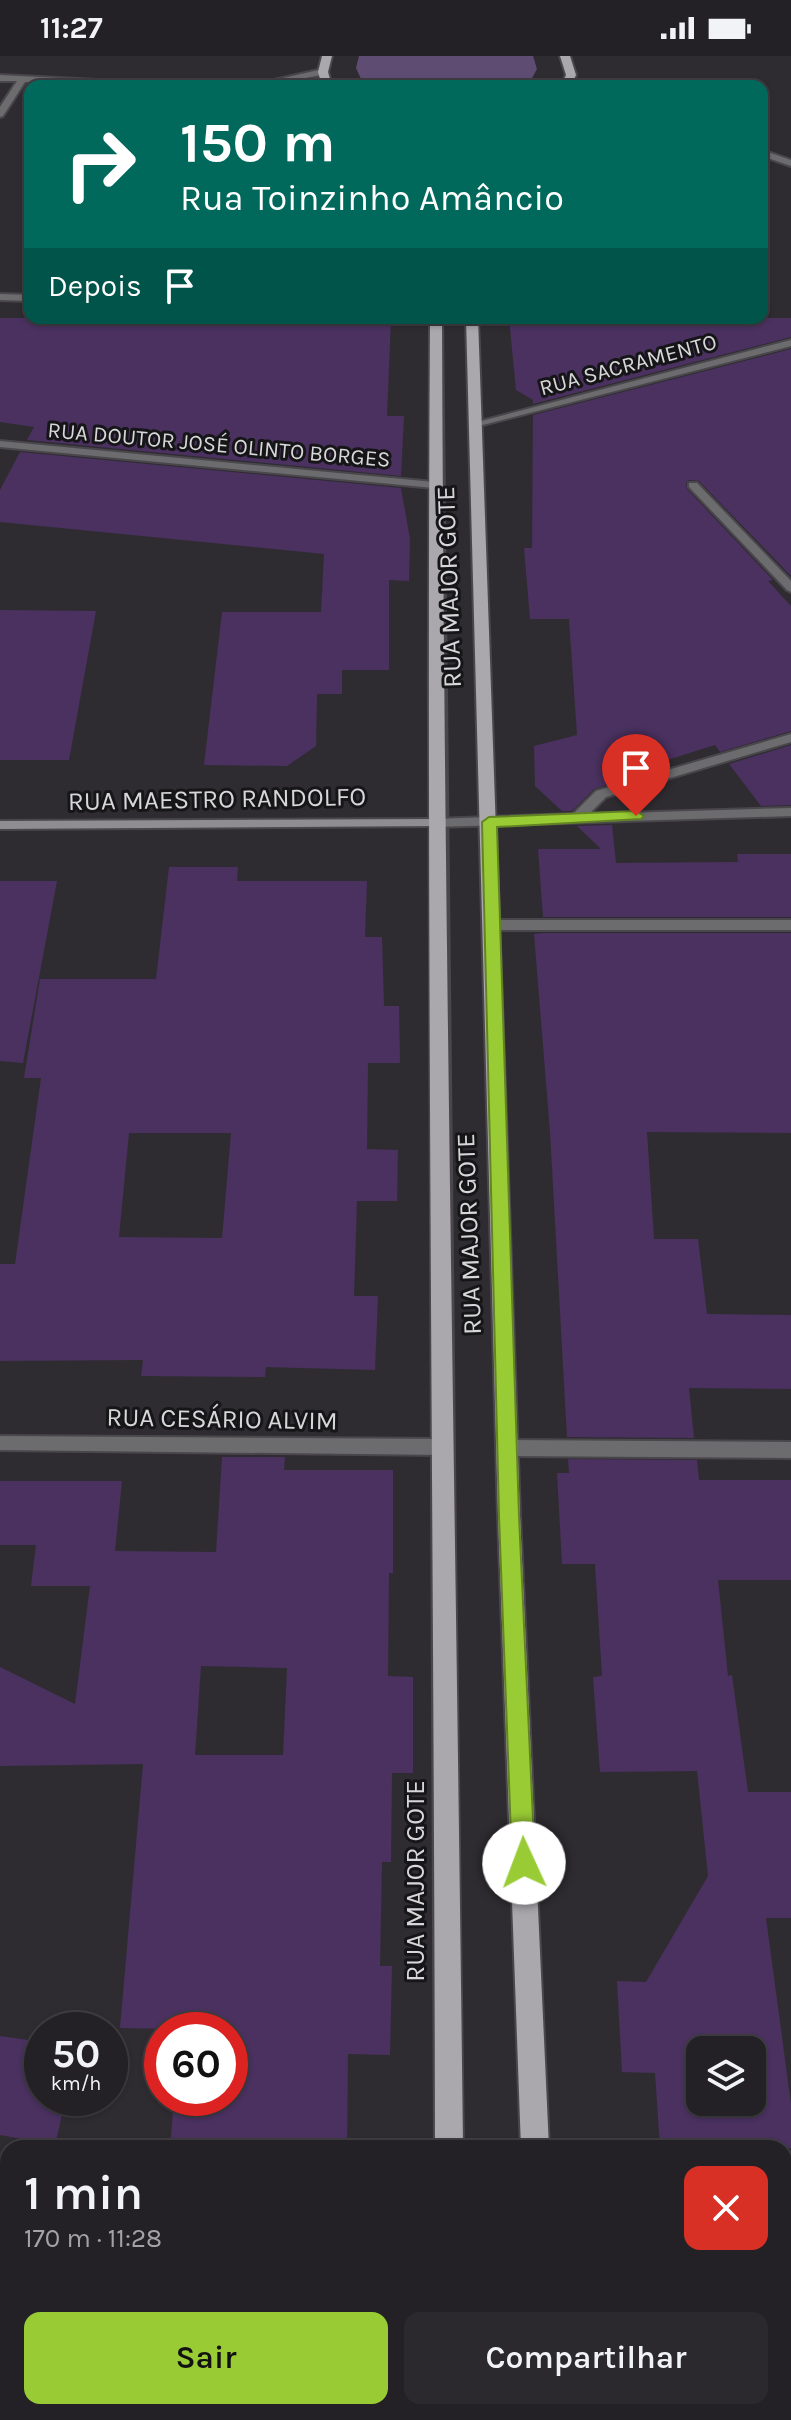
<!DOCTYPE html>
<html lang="pt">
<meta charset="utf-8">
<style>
:root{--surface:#232125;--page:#2b292d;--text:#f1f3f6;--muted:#a3a3a7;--line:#403e42;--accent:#99cb35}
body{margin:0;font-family:Karla,sans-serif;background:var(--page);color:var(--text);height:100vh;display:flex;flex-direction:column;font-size:30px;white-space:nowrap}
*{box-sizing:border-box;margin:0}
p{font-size:26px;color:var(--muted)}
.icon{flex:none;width:44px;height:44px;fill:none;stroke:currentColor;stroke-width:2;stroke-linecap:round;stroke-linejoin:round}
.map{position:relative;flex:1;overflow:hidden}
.sheet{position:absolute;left:0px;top:2084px;width:792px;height:280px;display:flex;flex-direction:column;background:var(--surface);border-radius:24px 24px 0 0;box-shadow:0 2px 6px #0004,0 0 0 2px var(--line)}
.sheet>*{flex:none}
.banner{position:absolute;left:24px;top:24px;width:744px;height:244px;border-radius:16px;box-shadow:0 2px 6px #0004,0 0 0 2px var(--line);background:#00695c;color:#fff;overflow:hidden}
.controls{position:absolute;left:686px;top:1980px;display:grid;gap:16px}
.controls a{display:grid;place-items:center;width:80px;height:80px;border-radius:16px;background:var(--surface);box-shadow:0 2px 6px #0004,0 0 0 2px var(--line);font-size:40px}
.speed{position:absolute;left:24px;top:1956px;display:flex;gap:16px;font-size:40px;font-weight:700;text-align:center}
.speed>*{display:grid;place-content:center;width:104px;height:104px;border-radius:50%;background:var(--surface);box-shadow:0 2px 6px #0004,0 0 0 2px var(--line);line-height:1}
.speed small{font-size:20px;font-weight:400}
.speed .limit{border:12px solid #d22;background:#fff;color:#111}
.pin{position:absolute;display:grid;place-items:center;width:68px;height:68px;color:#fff;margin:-82px -34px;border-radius:50% 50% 50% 0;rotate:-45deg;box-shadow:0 0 8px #0007}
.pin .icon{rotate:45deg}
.me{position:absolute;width:88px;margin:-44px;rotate:358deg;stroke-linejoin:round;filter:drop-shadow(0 0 6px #0008)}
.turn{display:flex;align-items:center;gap:28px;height:168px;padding:0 24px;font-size:36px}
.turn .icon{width:104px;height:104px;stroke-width:2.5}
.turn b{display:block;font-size:56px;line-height:68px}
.then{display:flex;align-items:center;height:76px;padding:0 24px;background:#0003;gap:16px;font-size:30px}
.round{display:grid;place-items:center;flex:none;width:84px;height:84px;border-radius:16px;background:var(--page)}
.summary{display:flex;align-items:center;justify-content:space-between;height:136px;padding:0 24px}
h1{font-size:48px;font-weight:600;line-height:60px}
.cta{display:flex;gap:16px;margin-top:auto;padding:16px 24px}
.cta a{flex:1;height:92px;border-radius:16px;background:var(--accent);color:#111;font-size:32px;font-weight:600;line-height:92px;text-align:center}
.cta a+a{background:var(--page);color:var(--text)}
.status{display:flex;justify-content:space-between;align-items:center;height:56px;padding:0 40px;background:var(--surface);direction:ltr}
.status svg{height:22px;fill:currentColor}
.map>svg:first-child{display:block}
.green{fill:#5f4c73}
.building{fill:#4a3160;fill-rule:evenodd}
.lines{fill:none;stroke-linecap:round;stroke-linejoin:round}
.lane-casing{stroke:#4a474c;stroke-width:4}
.street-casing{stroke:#4a474c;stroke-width:4}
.secondary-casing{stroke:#4a474c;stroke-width:4}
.primary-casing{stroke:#4a474c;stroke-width:4}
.lane{fill:#6c6b6d;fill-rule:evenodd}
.street{fill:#6c6b6d;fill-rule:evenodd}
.secondary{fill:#8f8d91;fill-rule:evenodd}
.primary{fill:#aaa7ad;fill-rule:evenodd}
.route{fill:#99cb35;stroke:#638422;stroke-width:2}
.labels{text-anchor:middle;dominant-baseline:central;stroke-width:6;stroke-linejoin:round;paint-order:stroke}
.far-street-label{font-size:22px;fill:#d7d6d9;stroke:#161517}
.street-label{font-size:26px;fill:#d7d6d9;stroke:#161517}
</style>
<div class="status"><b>11:27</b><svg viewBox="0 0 49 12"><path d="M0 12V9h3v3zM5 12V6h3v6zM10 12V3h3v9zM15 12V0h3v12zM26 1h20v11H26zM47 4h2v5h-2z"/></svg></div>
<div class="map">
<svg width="791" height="2364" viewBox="0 0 791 2364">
<rect width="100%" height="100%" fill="#2f2c31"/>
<path class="green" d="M 359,0 L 533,0 L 537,13 L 531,24 L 523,30 L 371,30 L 361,23 L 356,12 Z"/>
<path class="building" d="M 0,262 L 391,262 L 387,360 L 404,360 L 401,420 L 27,384 L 34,371 L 0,366 Z
M 509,262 L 791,262 L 791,281 L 533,348 L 533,344 L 516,334 Z
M 791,293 L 791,520 L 699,425 L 689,424 L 686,427 L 687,433 L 773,524 L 768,525 L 791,550 L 791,675 L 720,696 L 715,689 L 607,723 L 607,729 L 594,733 L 572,755 L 562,755 L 535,730 L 534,690 L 577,679 L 569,563 L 530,563 L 524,492 L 532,492 L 533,359 Z
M 20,396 L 401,432 L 410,483 L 409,525 L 389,524 L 389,614 L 342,614 L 342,638 L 317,638 L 316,690 L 287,710 L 204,709 L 222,556 L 321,556 L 324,498 L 0,466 L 0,434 Z
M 0,554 L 96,555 L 69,704 L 0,704 Z
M 791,689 L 791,749 L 761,750 L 729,708 Z
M 612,769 L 616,807 L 738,806 L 737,798 L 791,798 L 791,861 L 543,861 L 538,793 L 601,793 L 577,770 Z
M 169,811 L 238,811 L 237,825 L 367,825 L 365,881 L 382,881 L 384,950 L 399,950 L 400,1007 L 368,1007 L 367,1093 L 398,1094 L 397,1145 L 357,1145 L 354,1240 L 378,1240 L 375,1314 L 266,1311 L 265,1321 L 141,1320 L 143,1304 L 0,1305 L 0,1208 L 15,1208 L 41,1022 L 24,1022 L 40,923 L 156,923 ZM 129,1077 L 231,1077 L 222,1182 L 119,1181 Z
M 0,825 L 57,825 L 23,1007 L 0,1005 Z
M 544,877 L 791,877 L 791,1077 L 647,1076 L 654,1183 L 698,1183 L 707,1258 L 791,1259 L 791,1333 L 689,1332 L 694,1382 L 567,1381 L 550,1076 L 534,878 Z
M 222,1401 L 285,1401 L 284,1414 L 393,1414 L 393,1517 L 389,1517 L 388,1620 L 413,1621 L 413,1717 L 392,1717 L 391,1806 L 382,1806 L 380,1910 L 392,1910 L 390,1999 L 348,1998 L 347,2092 L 170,2092 L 174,2042 L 230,2042 L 230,1974 L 120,1972 L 143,1708 L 0,1710 L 0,1611 L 75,1648 L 90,1530 L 31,1530 L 36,1489 L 0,1489 L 0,1425 L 122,1425 L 115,1495 L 216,1496 ZM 201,1610 L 287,1612 L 283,1699 L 195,1699 Z
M 568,1403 L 697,1404 L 699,1424 L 791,1424 L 791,1524 L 718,1524 L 728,1620 L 732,1619 L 748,1736 L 791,1736 L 791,1862 L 766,1862 L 791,2048 L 791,2092 L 660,2092 L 655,2017 L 622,2016 L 617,1925 L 646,1926 L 708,1820 L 697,1715 L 600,1716 L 593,1621 L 602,1620 L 595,1508 L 562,1508 L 557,1417 L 569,1417 ZM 700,1994 L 752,1994 L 752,2046 L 700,2046 Z
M 0,1980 L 42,1986 L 42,2042 L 66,2042 L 55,2089 L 0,2079 Z"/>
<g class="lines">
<g class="lane-casing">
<path id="lane" d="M 689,427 L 697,427 L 791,525 L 791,536 L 787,534 L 689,431 Z
M 493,864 L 791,864 L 791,874 L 493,874 L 486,869 Z"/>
</g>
<g class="street-casing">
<path id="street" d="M 323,13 L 326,14 L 326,18 L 265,30 L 248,30 Z
M 0,19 L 156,27 L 160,30 L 25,26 L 3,60 L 0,61 L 0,51 L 17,25 L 0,25 Z
M 762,94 L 791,104 L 791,110 L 762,100 Z
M 0,238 L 30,239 L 30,245 L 0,244 Z
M 791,284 L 791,290 L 475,371 L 470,368 Z
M 0,385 L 434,426 L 440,429 L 434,432 L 0,391 Z
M 791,678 L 791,686 L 606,741 L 589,758 L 791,752 L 791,760 L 435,771 L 428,767 L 435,763 L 573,758 L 596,735 Z
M 0,1380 L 444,1383 L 450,1386 L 453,1391 L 450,1396 L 444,1399 L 0,1394 Z
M 507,1384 L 791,1386 L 791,1402 L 507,1400 L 501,1397 L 498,1392 L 501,1387 Z"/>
</g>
<g class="secondary-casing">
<path id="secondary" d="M 435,763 L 440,764 L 440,770 L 0,773 L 0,765 Z"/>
</g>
<g class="primary-casing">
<path id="primary" d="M 322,0 L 332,0 L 328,16 L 332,30 L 322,30 L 318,16 Z
M 560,0 L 570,0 L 576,19 L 571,30 L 561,30 L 566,19 Z
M 430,262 L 442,262 C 444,872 456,1482 463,2092 L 435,2092 C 434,1482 426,872 430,262 Z
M 466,262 L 478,262 L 520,1460 L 549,2092 L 521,2092 L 498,1460 Z
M 435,2356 L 465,2356 L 465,2364 L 435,2364 Z
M 530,2356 L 560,2356 L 560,2364 L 530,2364 Z"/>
</g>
<use href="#lane" class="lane"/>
<use href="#street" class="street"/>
<use href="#secondary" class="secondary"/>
<use href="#primary" class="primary"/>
</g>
<path class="route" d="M 636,755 L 644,760 L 641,763 L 497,771 L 519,1460 L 535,1807 L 532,1815 L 524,1819 L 516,1815 L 512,1807 L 499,1460 L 482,766 L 489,761 Z"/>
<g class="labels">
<g class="far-street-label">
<text transform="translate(628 309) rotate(-15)">RUA SACRAMENTO</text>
<text transform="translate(219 389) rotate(5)">RUA DOUTOR JOSÉ OLINTO BORGES</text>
</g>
<g class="street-label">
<text transform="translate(449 531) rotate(-92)">RUA MAJOR GOTE</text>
<text transform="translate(217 743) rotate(-1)">RUA MAESTRO RANDOLFO</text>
<text transform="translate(469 1178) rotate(-92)">RUA MAJOR GOTE</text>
<text transform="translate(222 1363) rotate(1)">RUA CESÁRIO ALVIM</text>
<text transform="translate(415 1825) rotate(-90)">RUA MAJOR GOTE</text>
</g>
</g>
</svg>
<div class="controls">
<a><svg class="icon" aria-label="layers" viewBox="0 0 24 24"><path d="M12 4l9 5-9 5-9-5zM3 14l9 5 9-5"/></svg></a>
</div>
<div class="speed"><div>50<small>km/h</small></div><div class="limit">60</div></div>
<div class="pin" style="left:636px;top:760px;background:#d93025"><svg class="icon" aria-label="arrive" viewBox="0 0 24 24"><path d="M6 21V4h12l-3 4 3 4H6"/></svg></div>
<svg class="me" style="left:524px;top:1807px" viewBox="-20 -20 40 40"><circle r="19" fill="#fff"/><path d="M0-13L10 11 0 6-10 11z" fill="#99cb35"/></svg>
<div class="banner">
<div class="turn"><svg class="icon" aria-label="right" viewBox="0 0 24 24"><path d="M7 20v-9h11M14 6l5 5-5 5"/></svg><div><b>150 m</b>Rua Toinzinho Amâncio</div></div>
<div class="then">Depois<svg class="icon" aria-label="arrive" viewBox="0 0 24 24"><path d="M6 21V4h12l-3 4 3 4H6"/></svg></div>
</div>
<section class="sheet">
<div class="summary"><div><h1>1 min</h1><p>170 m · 11:28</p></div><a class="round" style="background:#d93025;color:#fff"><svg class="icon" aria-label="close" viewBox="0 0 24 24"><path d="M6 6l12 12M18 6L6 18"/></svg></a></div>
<div class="cta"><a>Sair</a><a>Compartilhar</a></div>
</section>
</div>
